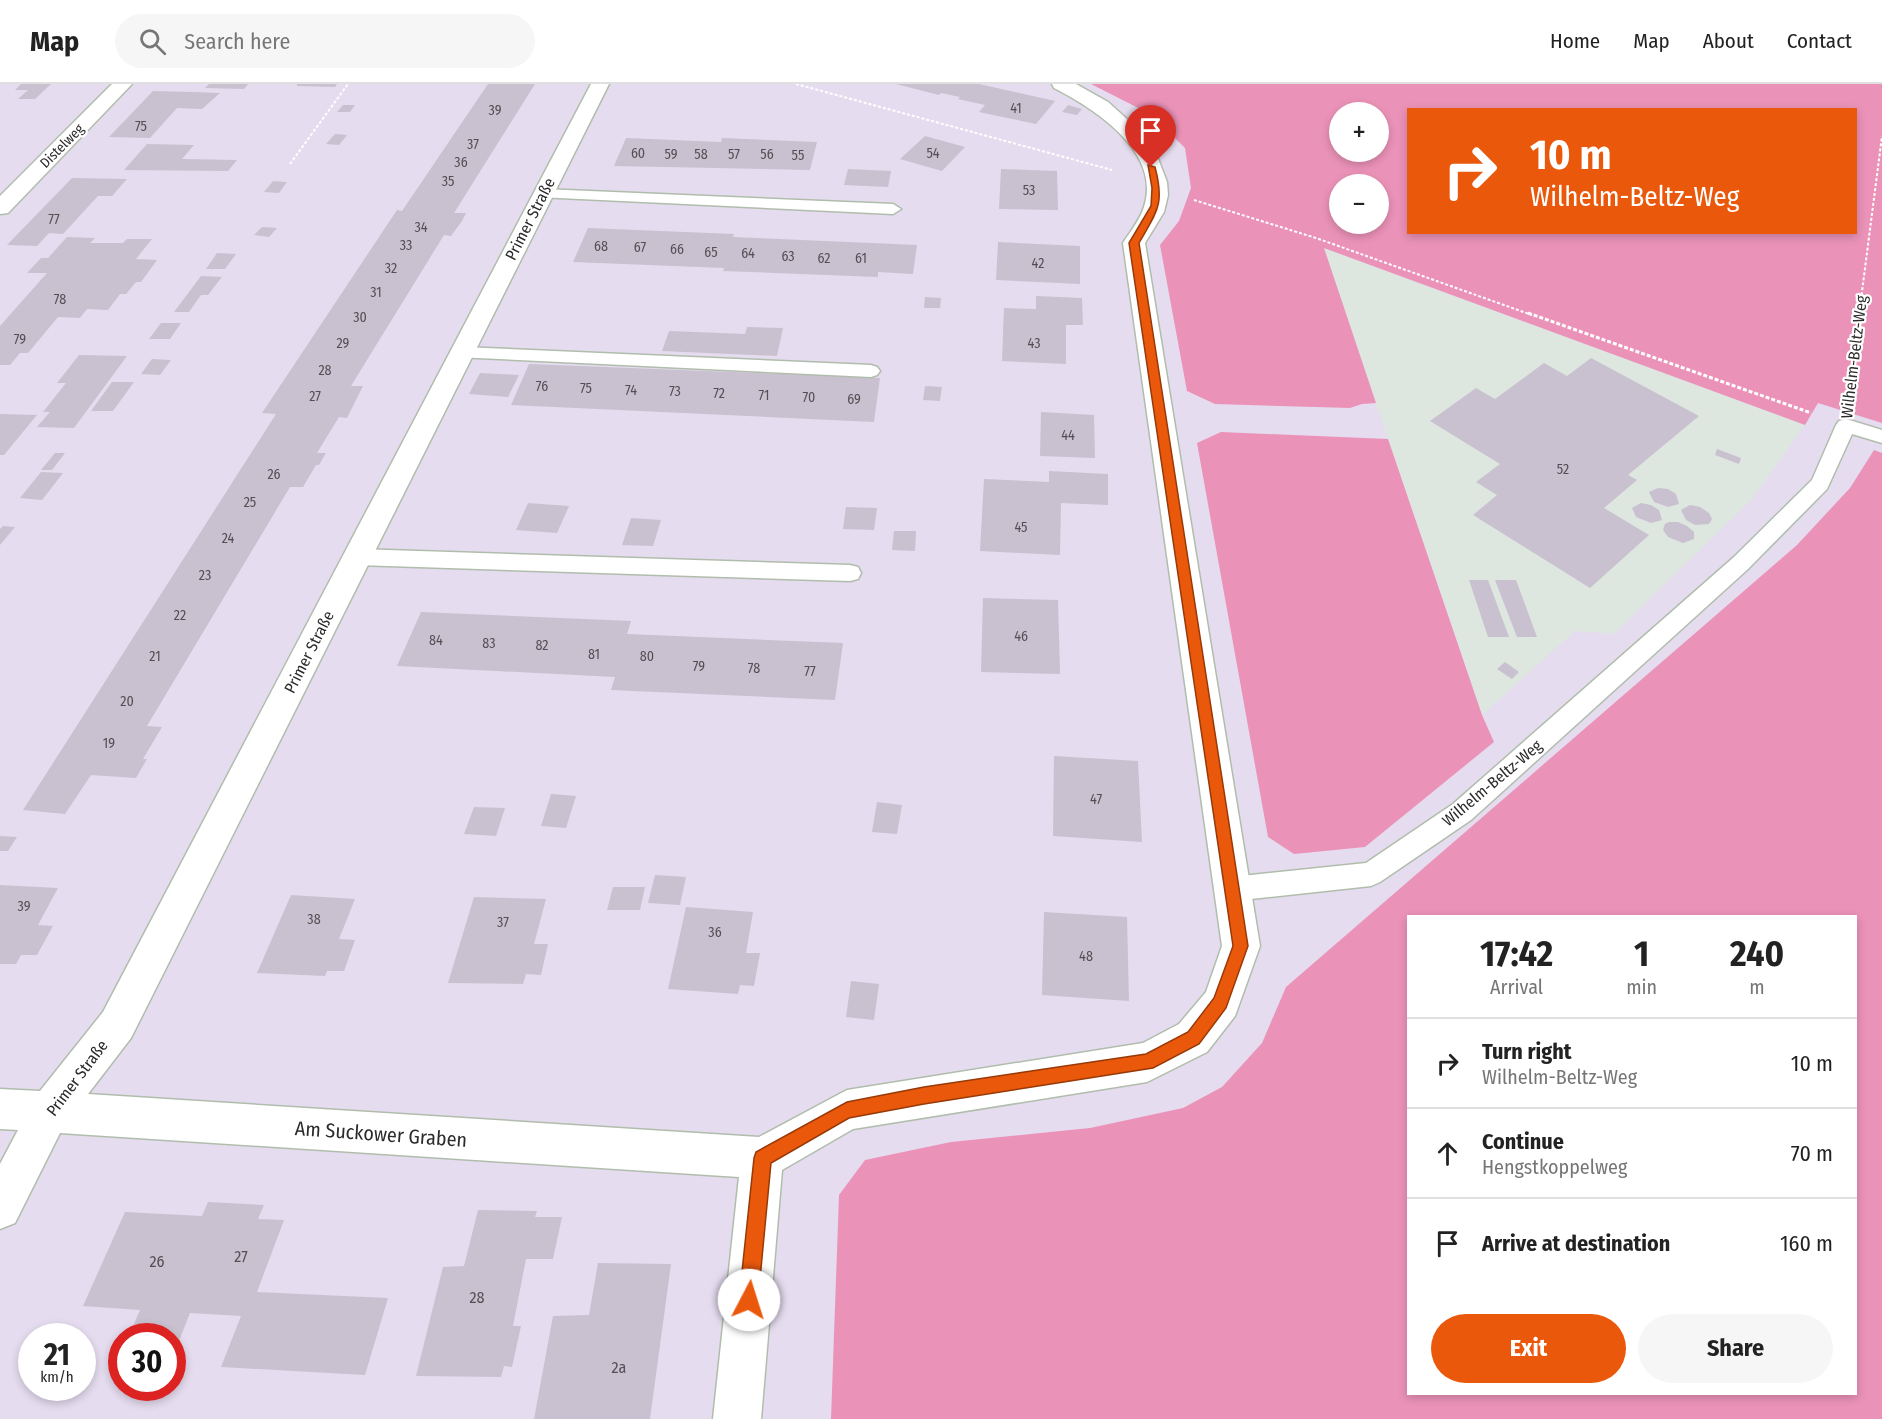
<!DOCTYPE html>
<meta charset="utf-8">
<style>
:root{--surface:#fff;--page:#f6f6f6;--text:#222;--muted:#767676;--line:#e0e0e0;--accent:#ea580c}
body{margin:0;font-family:"Fira Sans Condensed",sans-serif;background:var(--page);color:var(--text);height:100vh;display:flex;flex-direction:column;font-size:22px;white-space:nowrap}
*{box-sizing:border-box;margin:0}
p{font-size:20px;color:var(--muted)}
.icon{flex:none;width:33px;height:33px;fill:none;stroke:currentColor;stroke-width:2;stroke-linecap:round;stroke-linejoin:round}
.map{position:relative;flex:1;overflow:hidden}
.side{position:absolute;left:1407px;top:831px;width:450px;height:480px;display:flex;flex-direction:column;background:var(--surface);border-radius:0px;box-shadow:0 3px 9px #0003}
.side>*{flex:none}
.banner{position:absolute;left:1407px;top:24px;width:450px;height:126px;border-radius:0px;box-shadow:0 3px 9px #0003;background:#ea580c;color:#fff;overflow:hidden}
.buttons{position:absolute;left:1329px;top:18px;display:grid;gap:12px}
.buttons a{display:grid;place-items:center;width:60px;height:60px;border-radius:50%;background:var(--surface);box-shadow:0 3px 9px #0003;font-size:30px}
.speed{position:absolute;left:18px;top:1239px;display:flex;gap:12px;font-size:30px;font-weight:700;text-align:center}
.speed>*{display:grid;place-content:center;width:78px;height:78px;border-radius:50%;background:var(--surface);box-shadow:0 3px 9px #0003;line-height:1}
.speed small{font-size:15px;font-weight:400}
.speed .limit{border:9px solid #d22;background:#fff;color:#111}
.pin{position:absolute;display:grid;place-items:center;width:51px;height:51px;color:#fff;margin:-62px -26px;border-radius:50% 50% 50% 0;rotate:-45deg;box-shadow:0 0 6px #0007}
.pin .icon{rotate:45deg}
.me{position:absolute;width:66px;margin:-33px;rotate:5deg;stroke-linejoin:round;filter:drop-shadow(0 0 4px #0008)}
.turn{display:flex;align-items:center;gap:21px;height:126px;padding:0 24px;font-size:27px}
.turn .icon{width:78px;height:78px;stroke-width:2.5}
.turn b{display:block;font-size:42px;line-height:51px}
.eta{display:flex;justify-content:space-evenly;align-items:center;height:102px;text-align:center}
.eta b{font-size:36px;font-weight:700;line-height:42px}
.cta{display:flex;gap:12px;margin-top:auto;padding:12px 24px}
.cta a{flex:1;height:69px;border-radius:36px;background:var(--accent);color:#fff;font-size:24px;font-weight:700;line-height:69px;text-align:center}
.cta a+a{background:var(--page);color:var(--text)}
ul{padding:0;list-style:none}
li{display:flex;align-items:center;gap:18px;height:90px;padding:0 24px;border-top:2px solid var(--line)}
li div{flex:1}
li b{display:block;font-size:22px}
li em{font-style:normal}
header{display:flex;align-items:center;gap:36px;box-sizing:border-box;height:84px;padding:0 30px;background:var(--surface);border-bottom:2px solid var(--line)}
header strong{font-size:28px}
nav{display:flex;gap:33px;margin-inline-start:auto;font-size:21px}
.search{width:420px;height:54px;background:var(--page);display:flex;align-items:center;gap:15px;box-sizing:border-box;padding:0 21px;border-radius:33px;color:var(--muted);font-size:22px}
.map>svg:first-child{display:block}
.industrial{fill:#dde6df}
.green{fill:#eb92b8;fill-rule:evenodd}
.building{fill:#c9c1d0}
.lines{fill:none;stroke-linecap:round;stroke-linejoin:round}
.service-casing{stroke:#b1bdac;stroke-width:3}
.minor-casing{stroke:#b1bdac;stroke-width:3}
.path-far1{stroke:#fff;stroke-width:2;stroke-dasharray:3 2;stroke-linecap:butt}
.path{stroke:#fff;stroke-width:3;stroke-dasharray:4 2;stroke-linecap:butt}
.service{fill:#fff;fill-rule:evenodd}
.minor{fill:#fff;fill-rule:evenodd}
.route{fill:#ea580c;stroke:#983908;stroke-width:1.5}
.labels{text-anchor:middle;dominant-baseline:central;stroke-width:4.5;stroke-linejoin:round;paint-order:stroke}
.number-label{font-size:14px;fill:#525054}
.far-street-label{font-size:14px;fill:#2b2b2b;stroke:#fff}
.street-label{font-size:16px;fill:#2b2b2b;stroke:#fff}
.near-number-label{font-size:16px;fill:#525054}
.near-street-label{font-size:20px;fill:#2b2b2b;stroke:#fff}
</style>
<header>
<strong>Map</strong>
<div class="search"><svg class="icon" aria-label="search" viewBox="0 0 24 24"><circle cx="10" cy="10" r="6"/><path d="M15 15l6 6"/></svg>Search here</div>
<nav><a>Home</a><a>Map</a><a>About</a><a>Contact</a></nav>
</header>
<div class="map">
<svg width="1882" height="1335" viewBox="0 0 1882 1335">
<rect width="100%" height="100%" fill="#e5dcef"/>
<path class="industrial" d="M 1323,164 L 1805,341 L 1752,415 L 1614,550 L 1575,547 L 1482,631 Z"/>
<path class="green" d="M 1091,0 L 1882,0 L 1882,339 L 1818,319 L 1805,341 L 1324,164 L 1376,319 L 1362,320 L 1350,324 L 1215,320 L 1187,307 L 1160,161 L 1179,137 L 1191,104 L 1185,64 L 1152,31 ZM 1408,26 L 1856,26 L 1856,148 L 1408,148 ZM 1340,28 L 1378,28 L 1378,68 L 1340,68 ZM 1340,100 L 1378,100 L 1378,140 L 1340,140 Z
M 1221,348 L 1388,355 L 1482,631 L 1494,658 L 1365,763 L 1294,770 L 1268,753 L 1197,359 Z
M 1874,366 L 1882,369 L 1882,1335 L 831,1335 L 839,1111 L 865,1076 L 951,1058 L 1090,1044 L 1183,1024 L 1222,1003 L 1262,959 L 1286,903 L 1797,461 L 1850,404 ZM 1408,832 L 1856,832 L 1856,1310 L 1408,1310 Z"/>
<path class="building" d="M 21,0 L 51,0 L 35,15 L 18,15 L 28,6 L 15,6 Z
M 209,0 L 248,0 L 244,5 L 205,4 Z
M 297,0 L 337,0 L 335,3 L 297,2 Z
M 488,0 L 535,0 L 454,129 L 466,129 L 462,137 L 451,152 L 444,151 L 351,302 L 363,302 L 347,334 L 339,333 L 317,369 L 326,369 L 319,381 L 316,381 L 303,403 L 290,403 L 147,642 L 162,643 L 143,675 L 147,675 L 136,694 L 91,691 L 65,730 L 23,726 L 276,330 L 262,329 L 397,126 L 402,127 Z
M 896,0 L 979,0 L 1055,17 L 1036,40 L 979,28 L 985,21 L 958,15 L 960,13 L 941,9 L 939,11 Z
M 153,7 L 192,8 L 220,9 L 202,25 L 177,24 L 150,54 L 109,53 Z
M 343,21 L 355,21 L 350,28 L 337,28 Z
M 1068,21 L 1082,25 L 1077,31 L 1062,28 Z
M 335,50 L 347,51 L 339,61 L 326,60 Z
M 925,52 L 965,63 L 942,87 L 900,75 Z
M 626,54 L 721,58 L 722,54 L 817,58 L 810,86 L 614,82 Z
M 147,60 L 194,61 L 182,75 L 237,76 L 228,87 L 124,86 Z
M 848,85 L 891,87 L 888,103 L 844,101 Z
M 1001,85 L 1057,87 L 1058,126 L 999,125 Z
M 72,94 L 127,95 L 112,112 L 98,112 L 63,150 L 49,149 L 37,162 L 7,161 Z
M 273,97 L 287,98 L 279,109 L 264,108 Z
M 262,143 L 277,144 L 269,153 L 254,151 Z
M 588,144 L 734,150 L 733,153 L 917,161 L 913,190 L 878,188 L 878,193 L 723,187 L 724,184 L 573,178 Z
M 67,153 L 95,154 L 90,159 L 123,159 L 127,155 L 152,155 L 136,175 L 157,176 L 141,198 L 136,198 L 126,210 L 120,210 L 108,226 L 87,225 L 80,234 L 58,233 L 28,269 L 20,269 L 10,281 L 0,281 L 0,242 L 47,189 L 27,189 L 41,174 L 48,174 Z
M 998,158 L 1080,162 L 1080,200 L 996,196 Z
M 217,169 L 236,170 L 225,185 L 206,185 Z
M 201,192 L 222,193 L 208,211 L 201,211 L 189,228 L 174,228 Z
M 1036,212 L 1082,214 L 1083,241 L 1066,241 L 1066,280 L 1002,277 L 1004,224 L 1036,225 Z
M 925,213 L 941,214 L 940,224 L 924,224 Z
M 161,239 L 181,239 L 170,255 L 149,255 Z
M 747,243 L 783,244 L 777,272 L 662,267 L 669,247 L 745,250 Z
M 79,271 L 127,272 L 74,344 L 37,343 L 50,328 L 43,328 L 66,299 L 57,299 Z
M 1591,274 L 1699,332 L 1628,391 L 1637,396 L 1604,424 L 1649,451 L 1590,504 L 1473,431 L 1497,411 L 1476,398 L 1500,380 L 1430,337 L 1476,304 L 1495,315 L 1544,279 L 1567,292 Z
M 152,275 L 171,276 L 160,291 L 141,290 Z
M 529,280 L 835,292 L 880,294 L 874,338 L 511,321 Z
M 480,289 L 519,291 L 508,313 L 469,310 Z
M 112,298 L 134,298 L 113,327 L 91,327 Z
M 925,302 L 942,303 L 940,317 L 923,316 Z
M 1041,328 L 1094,331 L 1095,374 L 1040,372 Z
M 0,330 L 37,331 L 4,371 L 0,371 Z
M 1717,365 L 1741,374 L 1739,380 L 1715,371 Z
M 55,369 L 65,369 L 52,386 L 41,386 Z
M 1049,387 L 1108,390 L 1108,421 L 1061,419 L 1060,471 L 980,467 L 984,395 L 1049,398 Z
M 41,388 L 63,389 L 42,416 L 20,414 Z
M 1658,404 L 1668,405 L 1676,410 L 1679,420 L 1668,423 L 1654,418 L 1649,408 Z
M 528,419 L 569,422 L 557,449 L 516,446 Z
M 1641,419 L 1651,421 L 1659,426 L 1662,436 L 1651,439 L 1636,433 L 1632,424 Z
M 1690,421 L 1700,423 L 1709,429 L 1712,435 L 1709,440 L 1695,441 L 1686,436 L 1681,426 Z
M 846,423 L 877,424 L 874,446 L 843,445 Z
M 631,434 L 661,436 L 653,462 L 622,461 Z
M 1669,438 L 1678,438 L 1687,442 L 1694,448 L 1694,455 L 1683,459 L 1668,453 L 1663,446 L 1665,440 Z
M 3,442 L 15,443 L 0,461 L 0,445 Z
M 894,447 L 916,447 L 915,467 L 892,466 Z
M 1469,496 L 1488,496 L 1509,553 L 1488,553 Z
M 1495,496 L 1516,496 L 1537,553 L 1517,553 Z
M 983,514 L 1058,516 L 1060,590 L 981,588 Z
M 421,528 L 631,537 L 627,550 L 843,559 L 835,616 L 611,606 L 615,593 L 397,582 Z
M 1505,578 L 1519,588 L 1512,595 L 1497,585 Z
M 1054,672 L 1138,677 L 1142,758 L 1053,752 Z
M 551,710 L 576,712 L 566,744 L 541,742 Z
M 877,718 L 902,721 L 897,750 L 872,748 Z
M 474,723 L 505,724 L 496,752 L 464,750 Z
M 0,752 L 17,753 L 8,767 L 0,767 Z
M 655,791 L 686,793 L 680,821 L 648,819 Z
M 0,801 L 58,804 L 38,841 L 53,842 L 37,871 L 21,871 L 16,880 L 0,880 Z
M 613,803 L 645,803 L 640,826 L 607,826 Z
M 291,811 L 355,815 L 339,855 L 355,856 L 344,887 L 327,887 L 325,892 L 257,889 Z
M 474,813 L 546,815 L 534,860 L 548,860 L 541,891 L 526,890 L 523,900 L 448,899 Z
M 686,823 L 753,828 L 746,869 L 760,869 L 754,902 L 740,901 L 738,910 L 668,905 Z
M 1044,828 L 1127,833 L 1129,917 L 1042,911 Z
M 851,897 L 879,900 L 874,936 L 846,933 Z
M 208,1118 L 264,1121 L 258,1135 L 284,1136 L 257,1208 L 388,1214 L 365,1291 L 221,1283 L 241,1232 L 190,1229 L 173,1272 L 172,1252 L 129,1252 L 140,1226 L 83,1222 L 125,1128 L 202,1132 Z
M 478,1126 L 537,1127 L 535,1133 L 562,1133 L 553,1175 L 526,1175 L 513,1242 L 521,1242 L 512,1283 L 504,1282 L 501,1293 L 416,1292 L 443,1183 L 464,1182 Z
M 598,1179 L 671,1180 L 650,1335 L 534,1335 L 553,1232 L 589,1231 Z"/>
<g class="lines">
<g class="service-casing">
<path id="service" d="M 543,105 L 893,120 L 901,125 L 893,130 L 538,113 L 535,110 Z
M 462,263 L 871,281 L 877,283 L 880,287 L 877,291 L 871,293 L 456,273 L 453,269 L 456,265 Z
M 1846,335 L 1882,346 L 1882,359 L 1852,350 L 1827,405 L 1748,485 L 1471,736 L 1380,798 L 1371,802 L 1232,817 L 1223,813 L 1219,805 L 1223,797 L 1232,793 L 1366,779 L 1453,720 L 1734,473 L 1812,396 L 1836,341 L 1839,337 Z
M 357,465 L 850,481 L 858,483 L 861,489 L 858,495 L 850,497 L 357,481 L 350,478 L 346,473 L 350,468 Z"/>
</g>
<g class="minor-casing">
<path id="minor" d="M 112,0 L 132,0 L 8,129 L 0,130 L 0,112 Z
M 591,0 L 609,0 L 131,954 L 88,1010 L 759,1053 L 847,1006 L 1143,959 L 1179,940 L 1206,908 L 1222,862 L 1123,159 C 1130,148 1140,136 1144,123 C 1162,68 1095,25 1054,4 L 1052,0 L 1076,0 L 1108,18 L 1138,45 L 1157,72 L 1167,98 L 1168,111 L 1164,128 L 1145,159 L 1260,862 L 1235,932 L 1207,968 L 1147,998 L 853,1045 L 782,1086 L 761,1335 L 713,1335 L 739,1093 L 60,1049 L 15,1139 L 0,1145 L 0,1080 L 18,1046 L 0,1045 L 0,1005 L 40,1007 L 103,928 Z"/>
</g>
<path class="path-far1" d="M 796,0 L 1112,86
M 290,80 L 348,0
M 1194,116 L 1316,154 L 1532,231
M 1859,231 L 1882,52"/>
<path class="path" d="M 1528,229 L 1811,329
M 1849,307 L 1859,229"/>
<use href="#service" class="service"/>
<use href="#minor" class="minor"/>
</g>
<path class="route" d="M 1148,81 L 1155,83 C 1165,121 1157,127 1139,159 L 1248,862 L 1226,924 L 1199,960 L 1153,984 L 924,1020 L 849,1034 L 771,1079 L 758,1216 L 755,1223 L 749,1225 L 742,1223 L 739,1216 L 754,1074 L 756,1068 L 847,1018 L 924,1003 L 1146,970 L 1188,948 L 1214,914 L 1233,862 L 1129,159 L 1151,122 L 1152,104 Z"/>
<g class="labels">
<g class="number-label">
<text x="1016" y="24">41</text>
<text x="495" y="26">39</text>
<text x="141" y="42">75</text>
<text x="473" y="60">37</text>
<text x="638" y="69">60</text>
<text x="933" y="69">54</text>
<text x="671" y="70">59</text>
<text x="701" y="70">58</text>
<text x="734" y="70">57</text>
<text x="767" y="70">56</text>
<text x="798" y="71">55</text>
<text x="461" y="78">36</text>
<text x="448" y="97">35</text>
<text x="1029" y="106">53</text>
<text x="54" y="135">77</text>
<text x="421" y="143">34</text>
<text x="406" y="161">33</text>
<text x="601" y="162">68</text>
<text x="640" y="163">67</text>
<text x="677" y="165">66</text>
<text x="711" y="168">65</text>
<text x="748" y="169">64</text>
<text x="788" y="172">63</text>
<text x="824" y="174">62</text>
<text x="861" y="174">61</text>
<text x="1038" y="179">42</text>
<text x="391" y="184">32</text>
<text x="376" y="208">31</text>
<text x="60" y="215">78</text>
<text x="360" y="233">30</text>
<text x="20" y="255">79</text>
<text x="343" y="259">29</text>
<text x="1034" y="259">43</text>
<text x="325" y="286">28</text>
<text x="542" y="302">76</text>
<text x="586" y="304">75</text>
<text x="631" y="306">74</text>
<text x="675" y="307">73</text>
<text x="719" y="309">72</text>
<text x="764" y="311">71</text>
<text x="315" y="312">27</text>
<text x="809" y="313">70</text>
<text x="854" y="315">69</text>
<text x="1068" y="351">44</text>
<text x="1563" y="385">52</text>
<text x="274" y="390">26</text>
<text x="250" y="418">25</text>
<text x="1021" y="443">45</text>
<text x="228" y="454">24</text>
<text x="205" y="491">23</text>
<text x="180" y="531">22</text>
<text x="1021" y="552">46</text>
<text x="436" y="556">84</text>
<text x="489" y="559">83</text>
<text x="542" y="561">82</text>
<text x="594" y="570">81</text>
<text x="155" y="572">21</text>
<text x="647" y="572">80</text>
<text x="699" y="582">79</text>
<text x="754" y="584">78</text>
<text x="810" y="587">77</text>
<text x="127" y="617">20</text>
<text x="109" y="659">19</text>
<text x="1096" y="715">47</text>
<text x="24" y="822">39</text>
<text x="314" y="835">38</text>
<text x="503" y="838">37</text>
<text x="715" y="848">36</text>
<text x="1086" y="872">48</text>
</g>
<g class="far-street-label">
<text transform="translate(62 62) rotate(-45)">Distelweg</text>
</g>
<g class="street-label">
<text transform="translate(530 135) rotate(-63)">Primer Straße</text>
<text transform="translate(1854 273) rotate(-83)">Wilhelm-Beltz-Weg</text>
<text transform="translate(309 568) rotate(-63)">Primer Straße</text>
<text transform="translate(1492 699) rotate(-40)">Wilhelm-Beltz-Weg</text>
<text transform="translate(77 994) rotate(-53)">Primer Straße</text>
</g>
<g class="near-number-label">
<text x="241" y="1172">27</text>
<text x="157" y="1177">26</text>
<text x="477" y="1213">28</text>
<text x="619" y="1283">2a</text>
</g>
<g class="near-street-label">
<text transform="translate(381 1050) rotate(4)">Am Suckower Graben</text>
</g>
</g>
</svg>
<div class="buttons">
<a>+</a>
<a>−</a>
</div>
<div class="speed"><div>21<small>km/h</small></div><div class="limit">30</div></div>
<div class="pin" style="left:1151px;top:83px;background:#d93025"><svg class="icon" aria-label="arrive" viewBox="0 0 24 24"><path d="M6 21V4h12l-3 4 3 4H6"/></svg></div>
<svg class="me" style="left:749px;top:1216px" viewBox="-20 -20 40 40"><circle r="19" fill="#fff"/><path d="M0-13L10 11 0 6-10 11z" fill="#ea580c"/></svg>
<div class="banner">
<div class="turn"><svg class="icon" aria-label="right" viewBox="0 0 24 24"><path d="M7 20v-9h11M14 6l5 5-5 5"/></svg><div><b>10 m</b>Wilhelm-Beltz-Weg</div></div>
</div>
<section class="side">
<div class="eta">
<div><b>17:42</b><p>Arrival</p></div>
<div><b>1</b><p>min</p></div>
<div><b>240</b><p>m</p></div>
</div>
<ul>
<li><svg class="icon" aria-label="right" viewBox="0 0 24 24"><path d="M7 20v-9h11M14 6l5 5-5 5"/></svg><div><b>Turn right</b><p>Wilhelm-Beltz-Weg</p></div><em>10 m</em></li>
<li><svg class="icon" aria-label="ahead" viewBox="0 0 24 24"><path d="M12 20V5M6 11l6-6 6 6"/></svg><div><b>Continue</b><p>Hengstkoppelweg</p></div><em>70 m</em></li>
<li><svg class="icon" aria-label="arrive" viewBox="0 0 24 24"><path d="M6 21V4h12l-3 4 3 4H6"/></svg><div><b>Arrive at destination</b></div><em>160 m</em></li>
</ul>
<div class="cta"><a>Exit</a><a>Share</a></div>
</section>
</div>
